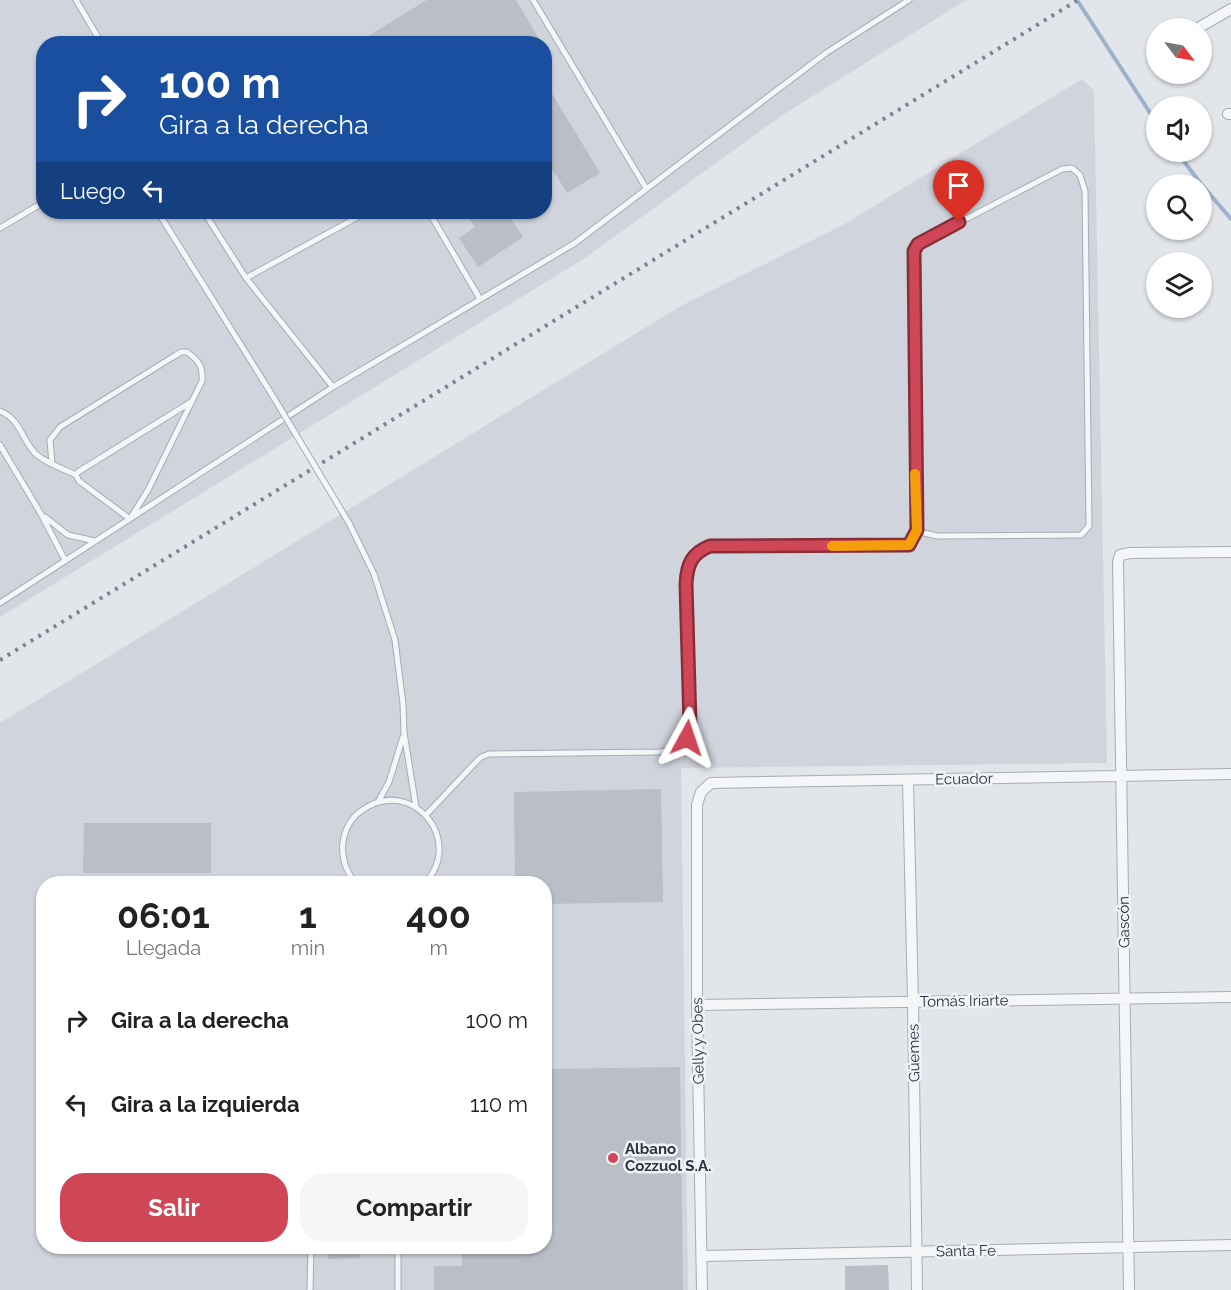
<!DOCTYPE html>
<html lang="es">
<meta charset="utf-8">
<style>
:root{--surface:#fff;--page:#f6f6f6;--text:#222;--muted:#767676;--accent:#cf4757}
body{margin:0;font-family:Raleway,sans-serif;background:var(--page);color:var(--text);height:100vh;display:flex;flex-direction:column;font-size:22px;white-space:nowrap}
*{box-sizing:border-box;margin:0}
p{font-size:20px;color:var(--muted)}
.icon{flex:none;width:33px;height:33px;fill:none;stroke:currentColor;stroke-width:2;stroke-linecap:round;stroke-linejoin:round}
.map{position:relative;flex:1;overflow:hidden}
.details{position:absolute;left:36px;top:876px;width:516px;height:378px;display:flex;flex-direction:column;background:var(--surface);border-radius:24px;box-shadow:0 2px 4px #0004}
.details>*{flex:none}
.hud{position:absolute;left:36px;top:36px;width:516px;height:183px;border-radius:24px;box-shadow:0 2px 4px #0004;background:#1a4fa0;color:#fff;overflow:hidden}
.needle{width:39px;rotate:122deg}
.tools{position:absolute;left:1146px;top:18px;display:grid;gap:12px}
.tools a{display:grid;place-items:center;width:66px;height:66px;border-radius:50%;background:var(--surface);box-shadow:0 2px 4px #0004;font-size:30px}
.pin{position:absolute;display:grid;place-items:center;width:51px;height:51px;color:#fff;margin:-62px -26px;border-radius:50% 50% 50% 0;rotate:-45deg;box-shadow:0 0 6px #0007}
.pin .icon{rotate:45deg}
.me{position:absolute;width:66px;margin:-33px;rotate:5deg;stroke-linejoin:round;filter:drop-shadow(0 0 4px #0008)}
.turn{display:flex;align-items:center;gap:21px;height:126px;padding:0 24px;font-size:27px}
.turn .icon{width:78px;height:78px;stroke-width:2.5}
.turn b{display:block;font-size:42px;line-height:51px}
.then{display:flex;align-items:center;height:57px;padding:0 24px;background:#0003;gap:12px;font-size:22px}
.eta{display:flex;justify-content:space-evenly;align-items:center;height:102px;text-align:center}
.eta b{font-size:36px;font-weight:700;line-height:42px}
.cta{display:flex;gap:12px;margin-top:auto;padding:12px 24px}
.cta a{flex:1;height:69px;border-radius:24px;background:var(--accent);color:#fff;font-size:24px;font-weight:700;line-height:69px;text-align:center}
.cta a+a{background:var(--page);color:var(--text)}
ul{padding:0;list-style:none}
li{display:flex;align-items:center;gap:18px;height:84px;padding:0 24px}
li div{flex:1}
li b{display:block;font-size:22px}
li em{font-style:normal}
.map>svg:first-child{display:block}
.built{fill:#d0d4dc;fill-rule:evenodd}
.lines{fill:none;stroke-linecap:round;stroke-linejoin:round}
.stream{stroke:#9db1ca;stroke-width:4}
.building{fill:#b9bec7}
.lane-casing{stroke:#a7acb4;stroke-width:7}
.street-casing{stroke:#a7acb4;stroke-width:12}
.lane{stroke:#f4f6f8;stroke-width:5}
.street{stroke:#f4f6f8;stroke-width:10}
.rail{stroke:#7b8494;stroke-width:4;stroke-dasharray:3 6;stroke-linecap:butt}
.lane-bridge-casing{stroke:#a7acb4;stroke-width:7;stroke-linecap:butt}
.lane-bridge{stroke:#f4f6f8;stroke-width:5}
.route-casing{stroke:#872e39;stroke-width:15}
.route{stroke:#cf4757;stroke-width:10}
.slow{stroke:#f59e0b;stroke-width:10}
.poi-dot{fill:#cf4757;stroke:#f1f4f7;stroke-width:2}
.labels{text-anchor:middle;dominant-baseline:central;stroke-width:5;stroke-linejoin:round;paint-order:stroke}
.street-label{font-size:15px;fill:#2a3242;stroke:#f1f4f7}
.poi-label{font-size:15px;font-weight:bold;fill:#2a3242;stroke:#f1f4f7;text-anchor:start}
</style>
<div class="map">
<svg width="1231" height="1290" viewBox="0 0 1231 1290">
<rect width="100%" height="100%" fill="#e2e5ea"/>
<path class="built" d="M 0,0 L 966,0 L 781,116 L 585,258 L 0,617 ZM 44,44 L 544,44 L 544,212 L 44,212 Z
M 1082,79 L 1094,90 L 1107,763 L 681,768 L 688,1290 L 0,1290 L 0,723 L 679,307 L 843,225 ZM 44,884 L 544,884 L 544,1246 L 44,1246 Z"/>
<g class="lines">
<path class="stream" d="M 1077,0 L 1156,122
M 1177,152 L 1201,184
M 1202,185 L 1231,219"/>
</g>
<path class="building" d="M 427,0 L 516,0 L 542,44 L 355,44 Z
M 551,92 L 600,173 L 567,193 L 544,156 L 544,96 Z
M 465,212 L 507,212 L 523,237 L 478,267 L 459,238 L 475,227 Z
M 661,789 L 663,902 L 544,904 L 544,884 L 515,884 L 514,792 Z
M 84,823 L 211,823 L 211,873 L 83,873 Z
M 680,1067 L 683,1290 L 434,1290 L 434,1266 L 462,1266 L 462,1246 L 544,1246 L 544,1069 Z
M 328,1246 L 360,1246 L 360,1258 L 328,1259 Z
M 888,1265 L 889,1290 L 845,1290 L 845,1266 Z"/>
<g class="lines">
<g class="lane-casing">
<path id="lane" d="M 76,0 L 102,44
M 533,0 L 646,188
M 158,212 L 274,398
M 204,212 L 246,278 L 333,387
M 429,212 L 480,299
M 0,228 L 44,202
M 246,278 L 367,212
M 0,411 C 21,419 22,442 37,455 C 48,464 64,469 76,475
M 0,445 L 41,514 L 65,560
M 52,464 L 50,440 L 60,427 L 168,360 L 181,352 L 187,352 C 199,361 203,366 202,381 L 148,490 L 130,519 L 79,481 L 76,475 L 78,472 L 191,402
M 45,517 L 68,535 L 95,541
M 349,523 L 374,574 L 395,640 L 403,704 L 404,733 L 416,807
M 0,603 L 333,387 L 575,243 L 826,53 L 909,0
M 378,802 L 389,782 L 403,737
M 426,815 L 473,765 L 481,757 L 489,754 L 658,752 C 679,750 685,744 690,724 L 687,569 C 692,557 697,551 710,546 L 909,545 L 916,531 L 917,530 L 914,251 L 918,244 L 1062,169 L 1072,168 L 1080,175 L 1085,191 L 1089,526 L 1081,535 L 937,536 L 916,531
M 357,884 C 346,873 341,857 343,842 C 345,829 351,818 361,811 C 410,774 467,840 424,884
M 398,1246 L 398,1290
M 310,1290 L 311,1246"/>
</g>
<g class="street-casing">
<path id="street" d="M 1198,28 L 1231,9
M 1228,114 L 1231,114
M 908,781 L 913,1002 L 917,1290
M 697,1005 L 1231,997
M 702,1256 L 1231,1245
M 702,1290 L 697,1005 L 697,805 L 701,792 L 711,783 L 1231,774
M 1129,1290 L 1118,562 L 1120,555 L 1130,553 L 1231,552"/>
</g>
<use href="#lane" class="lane"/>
<use href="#street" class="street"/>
<path class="rail" d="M 0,660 L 1078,0"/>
<g class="lane-bridge-casing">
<path id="lane-bridge" d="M 274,398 L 349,523"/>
</g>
<use href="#lane-bridge" class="lane-bridge"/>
</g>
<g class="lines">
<g class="route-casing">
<path id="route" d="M 687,738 L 690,724 L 686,584 C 687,564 692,553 710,546 L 909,545 L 917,530 L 914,251 L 918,244 L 959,222"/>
</g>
<use href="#route" class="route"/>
<path class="slow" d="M 832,546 L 909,545 L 917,530 L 915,474"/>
</g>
<circle class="poi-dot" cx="613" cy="1158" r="6"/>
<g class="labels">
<g class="street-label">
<text transform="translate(964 779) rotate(-1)">Ecuador</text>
<text transform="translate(1124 922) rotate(-91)">Gascón</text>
<text transform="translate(964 1001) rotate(-1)">Tomás Iriarte</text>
<text transform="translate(698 1041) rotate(-91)">Gelly y Obes</text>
<text transform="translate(914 1053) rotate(-91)">Güemes</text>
<text transform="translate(966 1251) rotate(-1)">Santa Fe</text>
</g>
<g class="poi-label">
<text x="625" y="1149">Albano<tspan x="625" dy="17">Cozzuol S.A.</tspan></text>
</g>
</g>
</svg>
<div class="tools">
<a><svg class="needle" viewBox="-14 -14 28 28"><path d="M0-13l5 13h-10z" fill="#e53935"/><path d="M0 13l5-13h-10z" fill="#767676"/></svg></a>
<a><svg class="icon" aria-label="sound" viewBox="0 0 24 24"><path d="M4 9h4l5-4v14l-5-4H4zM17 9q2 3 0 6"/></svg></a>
<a><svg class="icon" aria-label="search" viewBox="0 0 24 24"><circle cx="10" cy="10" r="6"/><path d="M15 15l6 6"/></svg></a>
<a><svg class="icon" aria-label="layers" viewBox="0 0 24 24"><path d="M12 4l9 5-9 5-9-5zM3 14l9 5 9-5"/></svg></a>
</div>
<div class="pin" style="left:959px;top:222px;background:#d93025"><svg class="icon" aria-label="arrive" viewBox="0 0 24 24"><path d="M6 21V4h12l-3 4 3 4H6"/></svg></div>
<svg class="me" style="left:687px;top:738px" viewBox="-20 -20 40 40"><path d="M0-17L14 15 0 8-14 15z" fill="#cf4757" stroke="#fff" stroke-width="4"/></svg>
<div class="hud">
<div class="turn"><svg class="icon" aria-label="right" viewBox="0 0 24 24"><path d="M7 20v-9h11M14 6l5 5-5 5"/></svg><div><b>100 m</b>Gira a la derecha</div></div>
<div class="then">Luego<svg class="icon" aria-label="left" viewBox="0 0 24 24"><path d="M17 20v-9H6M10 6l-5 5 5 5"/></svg></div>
</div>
<section class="details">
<div class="eta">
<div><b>06:01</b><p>Llegada</p></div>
<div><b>1</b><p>min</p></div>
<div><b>400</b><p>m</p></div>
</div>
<ul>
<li><svg class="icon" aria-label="right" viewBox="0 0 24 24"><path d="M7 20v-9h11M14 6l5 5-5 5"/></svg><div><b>Gira a la derecha</b></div><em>100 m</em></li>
<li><svg class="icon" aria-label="left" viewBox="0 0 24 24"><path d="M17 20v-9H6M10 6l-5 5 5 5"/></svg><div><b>Gira a la izquierda</b></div><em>110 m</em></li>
</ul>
<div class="cta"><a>Salir</a><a>Compartir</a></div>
</section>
</div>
